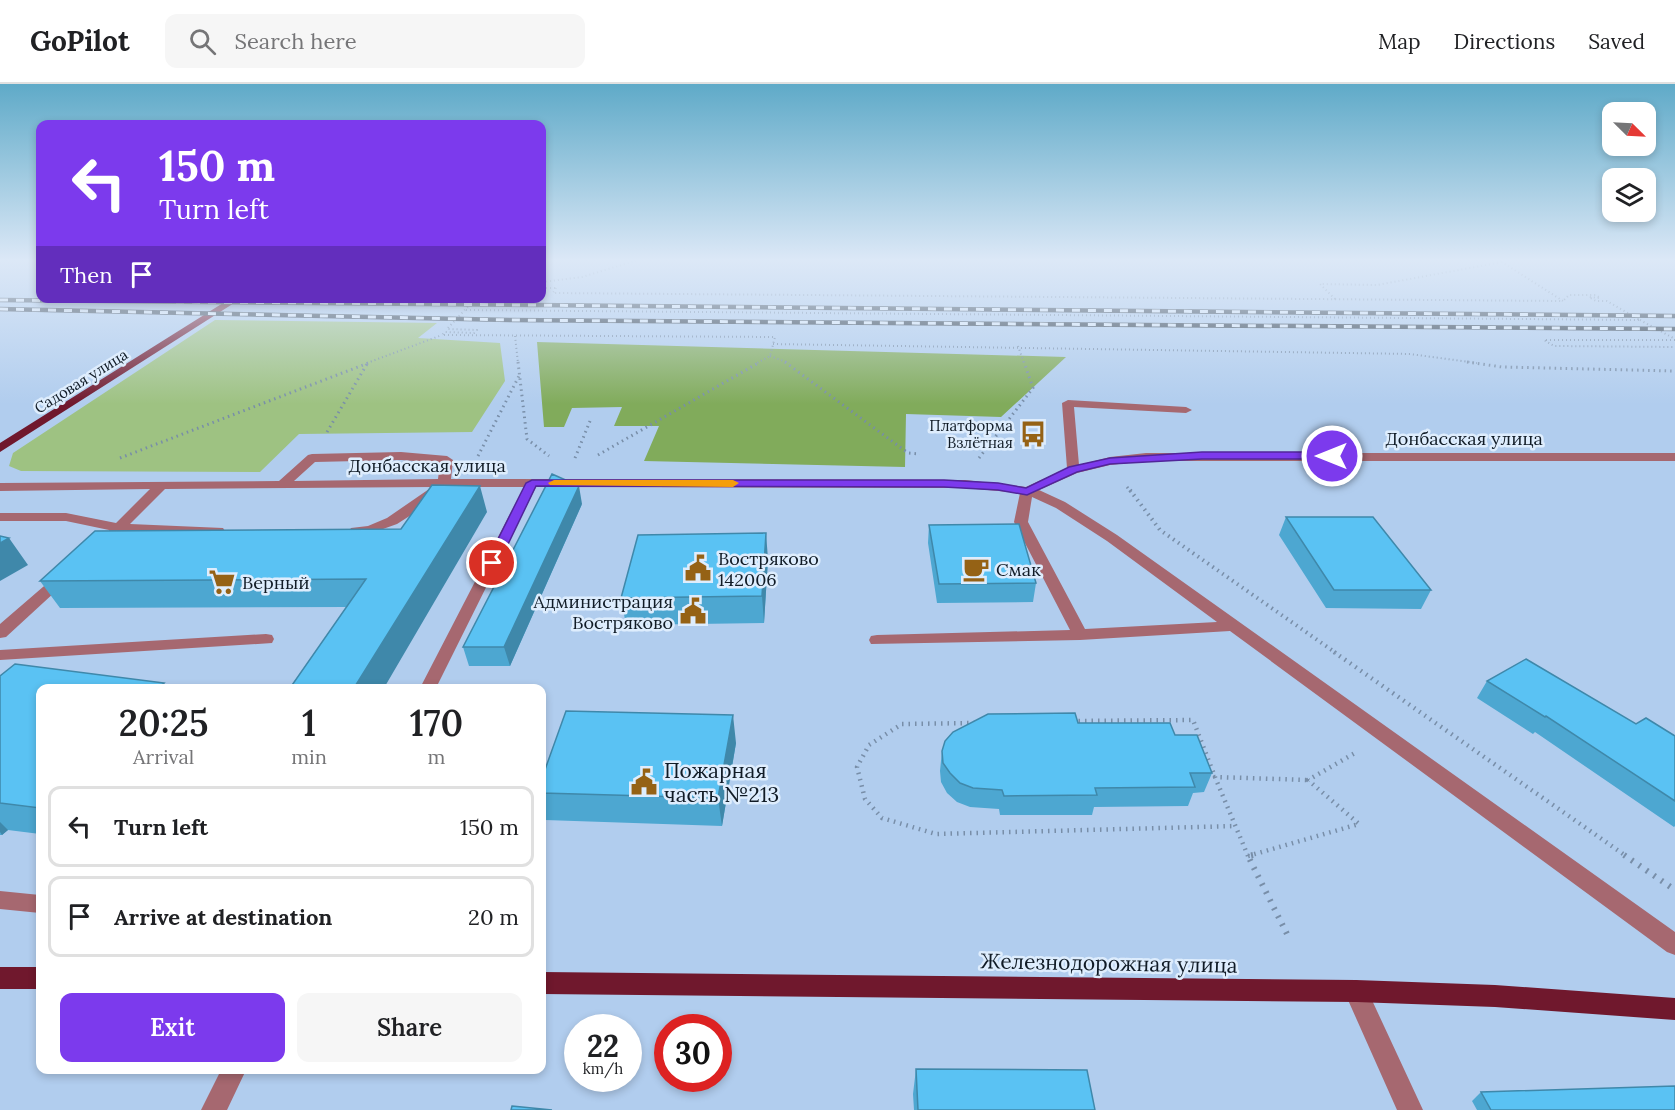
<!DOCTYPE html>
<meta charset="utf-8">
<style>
:root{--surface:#fff;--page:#f6f6f6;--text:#202124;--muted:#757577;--line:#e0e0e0;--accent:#7c3aed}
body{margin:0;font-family:Lora,serif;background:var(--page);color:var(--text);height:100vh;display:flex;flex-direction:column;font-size:22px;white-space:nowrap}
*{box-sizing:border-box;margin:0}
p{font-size:20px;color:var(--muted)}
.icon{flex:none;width:33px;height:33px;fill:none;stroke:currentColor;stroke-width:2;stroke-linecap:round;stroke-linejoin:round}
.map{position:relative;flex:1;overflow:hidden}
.side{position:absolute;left:36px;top:600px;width:510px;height:390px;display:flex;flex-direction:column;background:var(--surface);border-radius:12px;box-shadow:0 3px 9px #0003}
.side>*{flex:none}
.hud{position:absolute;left:36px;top:36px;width:510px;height:183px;border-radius:12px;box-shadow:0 3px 9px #0003;background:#7c3aed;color:#fff;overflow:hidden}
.needle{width:39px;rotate:114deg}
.fabs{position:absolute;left:1602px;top:18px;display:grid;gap:12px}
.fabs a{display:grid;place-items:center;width:54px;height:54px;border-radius:12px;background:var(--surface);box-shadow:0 3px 9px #0003;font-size:30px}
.speed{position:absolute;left:564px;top:930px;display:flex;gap:12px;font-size:30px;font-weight:700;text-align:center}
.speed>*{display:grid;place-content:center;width:78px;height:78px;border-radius:50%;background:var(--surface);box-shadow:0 3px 9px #0003;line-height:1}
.speed small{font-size:15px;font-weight:400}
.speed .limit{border:9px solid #d22;background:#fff;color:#111}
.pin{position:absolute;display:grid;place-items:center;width:51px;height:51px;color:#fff;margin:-26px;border:3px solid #fff;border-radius:50%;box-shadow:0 2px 6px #0007}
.me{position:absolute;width:66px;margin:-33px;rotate:270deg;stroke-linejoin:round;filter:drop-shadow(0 0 4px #0008)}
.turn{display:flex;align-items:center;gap:21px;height:126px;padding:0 24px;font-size:27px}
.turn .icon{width:78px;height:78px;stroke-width:2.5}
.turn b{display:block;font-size:42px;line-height:51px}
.then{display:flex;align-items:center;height:57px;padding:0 24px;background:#0003;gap:12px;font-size:22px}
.eta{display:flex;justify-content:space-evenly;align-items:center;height:102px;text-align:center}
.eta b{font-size:36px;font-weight:600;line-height:42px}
.primary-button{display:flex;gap:12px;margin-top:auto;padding:12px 24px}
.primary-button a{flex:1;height:69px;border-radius:12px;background:var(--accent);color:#fff;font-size:24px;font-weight:600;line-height:69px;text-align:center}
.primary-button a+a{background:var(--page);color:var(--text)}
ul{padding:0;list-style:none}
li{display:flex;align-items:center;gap:18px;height:81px;margin:0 12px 9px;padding:0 12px;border:3px solid var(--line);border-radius:12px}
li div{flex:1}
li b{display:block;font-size:22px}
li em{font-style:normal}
header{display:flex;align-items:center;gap:36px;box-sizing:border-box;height:84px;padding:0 30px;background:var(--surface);border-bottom:2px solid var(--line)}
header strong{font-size:28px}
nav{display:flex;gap:33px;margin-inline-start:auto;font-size:21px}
.search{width:420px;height:54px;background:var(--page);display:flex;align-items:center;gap:15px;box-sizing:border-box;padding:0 21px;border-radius:12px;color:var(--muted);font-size:22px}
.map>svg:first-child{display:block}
.green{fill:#9ec282}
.forest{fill:#81ab5b}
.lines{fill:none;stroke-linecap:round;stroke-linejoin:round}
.path-far4{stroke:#788ea8;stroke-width:2;stroke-dasharray:1 3;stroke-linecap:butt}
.path-far3{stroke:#788ea8;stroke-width:3;stroke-dasharray:1.5 4;stroke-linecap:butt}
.path-far2{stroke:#788ea8;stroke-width:4;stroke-dasharray:1.5 4.5;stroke-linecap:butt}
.path-far1{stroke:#788ea8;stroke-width:4.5;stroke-dasharray:1.5 5;stroke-linecap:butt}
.path{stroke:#788ea8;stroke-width:6;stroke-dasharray:2 7;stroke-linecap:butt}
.minor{fill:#a66870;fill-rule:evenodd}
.major{fill:#70182d;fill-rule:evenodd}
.rail-casing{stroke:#293745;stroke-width:4.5}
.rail{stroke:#deedfd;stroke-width:3;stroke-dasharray:8;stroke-linecap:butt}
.wall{fill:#4da7d1}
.shaded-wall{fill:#3f88aa}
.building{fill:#5ac2f3;stroke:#3f88aa;stroke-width:1.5}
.route{fill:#7c3aed;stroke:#51269a;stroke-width:1.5}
.slow{fill:#f59e0b}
.labels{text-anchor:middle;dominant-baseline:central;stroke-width:5;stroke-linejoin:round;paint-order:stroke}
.far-street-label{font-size:15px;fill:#101b26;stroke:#deedfd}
.far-poi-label{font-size:15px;fill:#101b26;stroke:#deedfd;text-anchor:end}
.street-label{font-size:18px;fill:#101b26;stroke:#deedfd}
.poi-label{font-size:18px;fill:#101b26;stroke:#deedfd;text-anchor:start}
.near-poi-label{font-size:21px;fill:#101b26;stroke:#deedfd;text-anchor:start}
.near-street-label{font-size:21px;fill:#101b26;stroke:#deedfd}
</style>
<header>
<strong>GoPilot</strong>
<div class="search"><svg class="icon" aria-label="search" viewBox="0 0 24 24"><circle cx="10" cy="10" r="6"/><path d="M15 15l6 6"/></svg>Search here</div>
<nav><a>Map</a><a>Directions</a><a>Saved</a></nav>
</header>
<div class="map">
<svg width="1675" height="1026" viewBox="0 0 1675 1026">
<rect width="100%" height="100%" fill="#b1cdee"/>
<path class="green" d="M 215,236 L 437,239 L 418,254 L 500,259 L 505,297 L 472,348 L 299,350 L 260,388 L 21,387 L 9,382 L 13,369 Z"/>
<path class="forest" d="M 537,258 L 1066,273 L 1001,333 L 906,330 L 905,383 L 644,377 L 659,342 L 614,342 L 622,323 L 572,324 L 564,343 L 544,343 Z"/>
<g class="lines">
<path class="path-far4" d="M 542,198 L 582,193 L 638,176
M 542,204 L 555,204
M 556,204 L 553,209 L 1563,217 L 1502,178 L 1504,176
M 476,214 L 447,245 L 477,246 L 474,249 L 445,248 L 442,251 L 775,253 L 770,272 L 757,279
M 1335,215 L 1320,200 L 1377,201 L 1502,178
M 466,226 L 1640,236 L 1607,217 L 1596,217 L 1589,213 L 1600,214 L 1596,211 L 1569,211 L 1563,217
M 1640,236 L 1675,255
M 515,252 L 518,279
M 1675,256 L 1544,256 L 1554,262 L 1675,263
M 773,260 L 1410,270 L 1477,279
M 1018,262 L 1024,279
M 770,272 L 789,279
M 367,279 L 442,251"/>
<path class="path-far3" d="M 518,278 L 527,355 L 549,372
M 785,278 L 908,369 L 920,370
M 1467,278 L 1502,283 L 1675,287
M 327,348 L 367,280
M 598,371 L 760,278
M 478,372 L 520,290
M 120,374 L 371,278
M 575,374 L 590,337
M 979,374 L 1033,304 L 1024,278
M 1127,403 L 1131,408"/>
<path class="path-far2" d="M 1130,406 L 1160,446 L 1336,569"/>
<path class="path-far1" d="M 1334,568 L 1626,772
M 1072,637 L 1193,636 L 1215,693
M 975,639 L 902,640 L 869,661 L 857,683 L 865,715 L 882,734 L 936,750 L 1236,742
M 1248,772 L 1215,693 L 1308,696
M 1248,772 L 1359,740 L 1308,696 L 1355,669"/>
<path class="path" d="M 1253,771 L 1248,772 L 1288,852
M 1624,771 L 1675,806"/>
<path class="minor" d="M 1068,316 L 1186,323 L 1192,326 L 1186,329 L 1074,323 L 1079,381 L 1110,373 L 1146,369 L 1675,369 L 1675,377 L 1146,377 L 1110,381 L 1077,389 L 1039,406 L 1065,418 L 1117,451 L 1675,848 L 1675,871 L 1667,868 L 1230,547 L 1080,556 L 871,560 L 869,556 L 871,552 L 877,551 L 1070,546 L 1014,438 L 1020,409 L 965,404 L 536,403 L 436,604 L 420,604 L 524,403 L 447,403 L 419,426 L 397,440 L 369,450 L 356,451 L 349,447 L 351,444 L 368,442 L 387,434 L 432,403 L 165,405 L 130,440 L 223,444 L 225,447 L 218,451 L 123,448 L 115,452 L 110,451 L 109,446 L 66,437 L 0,437 L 0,429 L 66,429 L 116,439 L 150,405 L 0,407 L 0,399 L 279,397 L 308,371 L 312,370 L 401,368 L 447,372 L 453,376 L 451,395 L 965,396 L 1026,403 L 1067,384 L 1062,319 ZM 401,376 L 440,379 L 438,395 L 294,397 L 315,378 ZM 1032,413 L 1056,424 L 1107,457 L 1217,538 L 1085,545 L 1028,438 Z
M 63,489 L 68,490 L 70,493 L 68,496 L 6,553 L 0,554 L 0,540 L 58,490 Z
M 266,550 L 272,551 L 274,555 L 272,559 L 0,576 L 0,566 Z
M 0,807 L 40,811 L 40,829 L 0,825 Z
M 1356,896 L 1364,899 L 1423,1026 L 1397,1026 L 1344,907 L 1348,899 Z
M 221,986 L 246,986 L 227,1026 L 201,1026 Z"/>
<path class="major" d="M 231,214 L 242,214 L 0,368 L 0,359 Z
M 0,883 L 40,883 L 40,905 L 0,905 Z
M 542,888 L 1356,896 L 1495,901 L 1675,914 L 1675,936 L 1495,923 L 1356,918 L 542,910 Z"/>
<g class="rail-casing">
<path id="rail" d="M 0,216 L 1675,232
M 0,225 L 511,236 L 1675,245"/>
</g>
<use href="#rail" class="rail"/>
</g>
<path class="wall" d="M 582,420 L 510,582 L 469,582 L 463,563 Z
M 487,428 L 347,523 L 60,524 L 40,497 L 401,445 Z
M 1286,433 L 1431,506 L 1421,525 L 1326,524 L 1279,451 Z
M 929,441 L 1036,499 L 1033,518 L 937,519 L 928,459 Z
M 768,475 L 764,539 L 626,541 L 621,514 Z
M 0,592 L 40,604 L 40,750 L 8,746 L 2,751 L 0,751 Z
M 1487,597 L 1675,652 L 1675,742 L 1674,743 L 1535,648 L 1533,650 L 1477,614 Z
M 1078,639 L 1175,651 L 1212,689 L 1204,708 L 1193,709 L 1188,722 L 1094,723 L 1092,731 L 1000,731 L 999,725 L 970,723 L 957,718 L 947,709 L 941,698 L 940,687 L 942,667 Z
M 736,659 L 722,742 L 545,736 L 542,725 L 542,694 Z
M 916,985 L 1095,1026 L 914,1026 L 913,1010 Z
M 1481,1008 L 1675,1026 L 1477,1026 L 1472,1017 Z"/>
<path class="shaded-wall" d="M 480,402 L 487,428 L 384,604 L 354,604 Z
M 579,402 L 582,420 L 510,582 L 504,563 Z
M 766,449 L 768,475 L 764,539 L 762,512 Z
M 9,454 L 28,481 L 0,497 L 0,459 Z
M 164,599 L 167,604 L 158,604 Z
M 733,631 L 736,659 L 722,742 L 718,714 Z
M 0,738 L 8,746 L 2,751 L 0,748 Z"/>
<path class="building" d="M 552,390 L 579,402 L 504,563 L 463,563 Z
M 432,401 L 480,402 L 354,604 L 290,604 L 366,495 L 40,497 L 95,447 L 401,445 Z
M 1286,433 L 1373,433 L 1431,506 L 1334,506 Z
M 1019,440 L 1036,499 L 939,500 L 929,441 Z
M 766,449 L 762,512 L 621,514 L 638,451 Z
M 0,452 L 9,454 L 0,459 Z
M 1526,575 L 1636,640 L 1646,634 L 1675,652 L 1675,717 L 1546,632 L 1545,633 L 1487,597 Z
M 15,580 L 164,599 L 158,604 L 40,604 L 40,724 L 0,719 L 0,592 Z
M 566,627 L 733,631 L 718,714 L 542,709 L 542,694 Z
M 1075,629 L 1078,639 L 1170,639 L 1175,651 L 1197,651 L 1212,689 L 1190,689 L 1195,703 L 1095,704 L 1097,711 L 1004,712 L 1002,706 L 973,704 L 960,699 L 950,689 L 943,679 L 942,667 L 945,657 L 953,648 L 988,630 Z
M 916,985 L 1087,986 L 1095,1026 L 918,1026 Z
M 1675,1002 L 1675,1026 L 1491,1026 L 1481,1008 Z
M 512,1022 L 552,1026 L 511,1026 Z"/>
<linearGradient id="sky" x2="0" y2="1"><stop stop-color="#5faac8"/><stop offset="0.55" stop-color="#dce8f7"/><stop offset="1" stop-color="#dce8f7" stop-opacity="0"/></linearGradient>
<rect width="1675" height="320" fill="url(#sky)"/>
<path class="route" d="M 1202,368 L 1332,368 L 1338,372 L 1332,375 L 1202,375 L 1110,380 L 1077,388 L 1027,411 L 998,406 L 944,403 L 536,402 L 499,479 L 492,483 L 486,479 L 526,399 L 532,396 L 944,396 L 998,399 L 1026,404 L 1069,383 L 1110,374 Z"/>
<path class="slow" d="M 554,396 L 733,396 L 739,399 L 733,403 L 550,401 L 548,399 Z"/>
<defs>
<g id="bus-bare" transform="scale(2.07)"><path d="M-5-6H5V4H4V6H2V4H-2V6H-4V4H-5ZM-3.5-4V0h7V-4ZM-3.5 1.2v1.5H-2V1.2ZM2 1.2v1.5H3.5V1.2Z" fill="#956215" stroke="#deedfd" stroke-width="2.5" paint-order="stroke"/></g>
<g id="civic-bare" transform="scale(2.07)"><path d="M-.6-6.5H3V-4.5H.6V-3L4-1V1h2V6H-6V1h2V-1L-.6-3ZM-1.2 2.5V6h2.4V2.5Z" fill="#956215" stroke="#deedfd" stroke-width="2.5" paint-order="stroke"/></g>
<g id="cafe-bare" transform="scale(2.07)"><path d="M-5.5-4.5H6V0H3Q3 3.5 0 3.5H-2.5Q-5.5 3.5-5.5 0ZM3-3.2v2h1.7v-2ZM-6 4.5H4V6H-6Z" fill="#956215" stroke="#deedfd" stroke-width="2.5" paint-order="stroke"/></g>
<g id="supermarket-bare" transform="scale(2.07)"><path d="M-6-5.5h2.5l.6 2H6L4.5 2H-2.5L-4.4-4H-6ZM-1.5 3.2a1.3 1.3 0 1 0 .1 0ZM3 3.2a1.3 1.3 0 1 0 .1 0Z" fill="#956215" stroke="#deedfd" stroke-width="2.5" paint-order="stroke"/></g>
</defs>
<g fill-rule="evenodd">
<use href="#bus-bare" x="1033" y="350"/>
<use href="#civic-bare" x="698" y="484"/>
<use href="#cafe-bare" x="976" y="485"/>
<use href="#supermarket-bare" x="222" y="498"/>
<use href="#civic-bare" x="693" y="527"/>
<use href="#civic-bare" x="644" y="698"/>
</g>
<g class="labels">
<g class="far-street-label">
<text transform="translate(81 297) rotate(-32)">Садовая улица</text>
</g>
<g class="far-poi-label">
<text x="1013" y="341">Платформа<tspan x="1013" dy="17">Взлётная</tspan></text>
</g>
<g class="street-label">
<text x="1464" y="354">Донбасская улица</text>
<text x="427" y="381">Донбасская улица</text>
</g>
<g class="poi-label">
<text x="718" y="474">Востряково<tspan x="718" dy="21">142006</tspan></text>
<text x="996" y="485">Смак</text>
<text x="242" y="498">Верный</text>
<text x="673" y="517" text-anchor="end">Администрация<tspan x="673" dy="21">Востряково</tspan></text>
</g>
<g class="near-poi-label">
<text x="664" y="686">Пожарная<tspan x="664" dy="24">часть №213</tspan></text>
</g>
<g class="near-street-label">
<text transform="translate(1109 879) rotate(1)">Железнодорожная улица</text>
</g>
</g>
</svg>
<div class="fabs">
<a><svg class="needle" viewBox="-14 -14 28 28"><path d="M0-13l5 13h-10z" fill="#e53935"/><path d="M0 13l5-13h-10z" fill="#757577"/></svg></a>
<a><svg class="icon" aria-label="layers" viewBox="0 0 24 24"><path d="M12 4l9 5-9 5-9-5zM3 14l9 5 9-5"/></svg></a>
</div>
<div class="speed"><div>22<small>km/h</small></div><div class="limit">30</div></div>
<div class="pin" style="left:492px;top:479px;background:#d93025"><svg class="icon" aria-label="arrive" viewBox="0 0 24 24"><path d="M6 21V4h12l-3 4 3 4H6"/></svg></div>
<svg class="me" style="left:1332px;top:372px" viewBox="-20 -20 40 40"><circle r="17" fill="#7c3aed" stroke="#fff" stroke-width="3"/><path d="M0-11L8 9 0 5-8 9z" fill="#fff"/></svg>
<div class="hud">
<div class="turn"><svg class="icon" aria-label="left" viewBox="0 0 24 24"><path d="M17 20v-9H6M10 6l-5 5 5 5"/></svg><div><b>150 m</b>Turn left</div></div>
<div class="then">Then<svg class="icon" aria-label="arrive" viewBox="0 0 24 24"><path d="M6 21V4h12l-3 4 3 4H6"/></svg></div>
</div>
<section class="side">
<div class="eta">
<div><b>20:25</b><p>Arrival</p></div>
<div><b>1</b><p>min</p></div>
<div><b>170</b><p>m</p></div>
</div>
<ul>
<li><svg class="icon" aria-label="left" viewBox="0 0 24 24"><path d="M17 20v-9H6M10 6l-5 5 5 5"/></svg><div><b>Turn left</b></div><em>150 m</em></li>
<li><svg class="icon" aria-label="arrive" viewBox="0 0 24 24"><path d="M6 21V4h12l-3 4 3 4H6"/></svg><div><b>Arrive at destination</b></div><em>20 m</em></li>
</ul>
<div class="primary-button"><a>Exit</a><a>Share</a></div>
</section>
</div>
